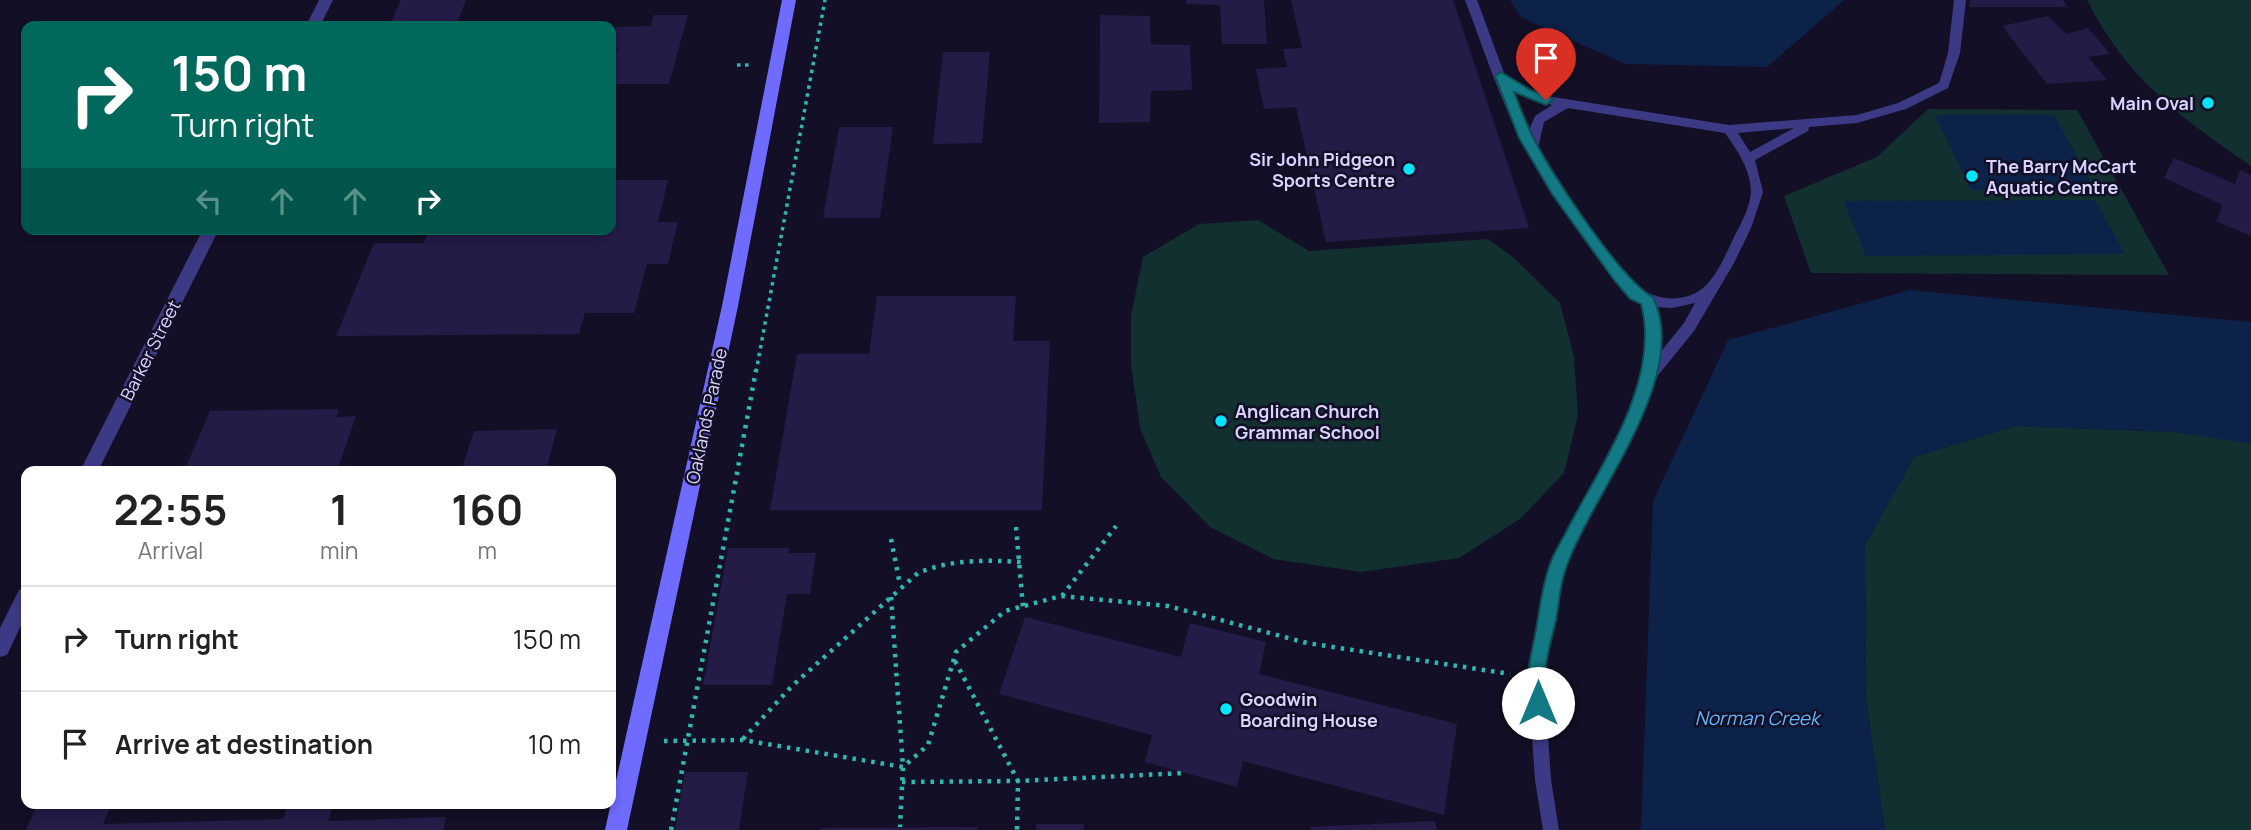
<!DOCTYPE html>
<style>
:root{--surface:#fff;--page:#f2f2f2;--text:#222;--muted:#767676;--line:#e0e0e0}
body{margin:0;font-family:Manrope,sans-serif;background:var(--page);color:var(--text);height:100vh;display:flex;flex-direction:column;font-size:26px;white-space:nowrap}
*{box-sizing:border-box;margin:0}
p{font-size:23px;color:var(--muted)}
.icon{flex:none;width:38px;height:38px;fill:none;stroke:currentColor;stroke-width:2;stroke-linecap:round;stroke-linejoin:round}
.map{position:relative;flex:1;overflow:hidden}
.details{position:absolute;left:21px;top:466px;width:595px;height:343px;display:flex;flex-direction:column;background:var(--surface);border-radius:14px;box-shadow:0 4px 10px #0003}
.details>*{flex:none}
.top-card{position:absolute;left:21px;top:21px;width:595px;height:214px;border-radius:14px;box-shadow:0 4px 10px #0003;background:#00695c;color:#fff;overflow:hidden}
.pin{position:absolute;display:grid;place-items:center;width:60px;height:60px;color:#fff;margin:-72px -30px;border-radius:50% 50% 50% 0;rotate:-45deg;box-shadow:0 0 7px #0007}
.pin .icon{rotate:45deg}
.me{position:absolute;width:77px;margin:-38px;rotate:0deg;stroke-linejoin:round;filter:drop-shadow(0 0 5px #0008)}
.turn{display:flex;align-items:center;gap:24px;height:147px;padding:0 35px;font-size:32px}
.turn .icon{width:91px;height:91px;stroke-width:2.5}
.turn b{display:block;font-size:49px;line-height:60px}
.lanes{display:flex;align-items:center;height:66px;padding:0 35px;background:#0003;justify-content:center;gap:35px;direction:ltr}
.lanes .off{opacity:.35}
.eta{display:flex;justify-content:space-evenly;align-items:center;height:119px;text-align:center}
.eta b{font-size:42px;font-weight:700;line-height:49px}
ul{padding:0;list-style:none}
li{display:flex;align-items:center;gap:21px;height:105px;padding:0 35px;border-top:2px solid var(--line)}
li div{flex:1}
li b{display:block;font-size:26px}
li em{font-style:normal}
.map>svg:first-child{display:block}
.green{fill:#12302f}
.water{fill:#0c2248}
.building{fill:#241b47}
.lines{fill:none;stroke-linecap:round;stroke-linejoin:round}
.path-far1{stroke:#2fb8b0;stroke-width:3.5;stroke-dasharray:3.5 4.5;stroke-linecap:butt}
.path{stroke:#2fb8b0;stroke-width:4.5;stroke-dasharray:3.5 6;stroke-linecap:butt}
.lane{fill:#3d3a85;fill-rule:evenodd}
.street{fill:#3d3a85;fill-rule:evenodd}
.secondary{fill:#6f6bff;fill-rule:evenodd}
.route{fill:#137a85;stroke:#0c4f56;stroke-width:2}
.poi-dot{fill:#00e5ff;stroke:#130f26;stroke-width:2.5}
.labels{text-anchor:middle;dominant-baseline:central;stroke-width:5;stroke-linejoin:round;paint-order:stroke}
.poi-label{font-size:18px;font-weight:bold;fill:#d9d4ff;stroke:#130f26;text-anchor:start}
.street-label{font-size:18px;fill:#d9d4ff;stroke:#130f26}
.water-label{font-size:19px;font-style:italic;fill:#62b6ff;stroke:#130f26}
</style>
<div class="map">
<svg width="2251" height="830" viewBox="0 0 2251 830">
<rect width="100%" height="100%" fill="#130f26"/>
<path class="green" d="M 2087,0 L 2251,0 L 2251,166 C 2181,118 2126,78 2087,0 Z
M 1928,109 L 2077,110 L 2169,275 L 1811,273 L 1784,196 L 1877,157 Z
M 1258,220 L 1309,251 L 1488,239 L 1514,258 L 1560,303 L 1574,357 L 1578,415 L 1564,473 L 1520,519 L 1459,558 L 1361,572 L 1273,559 L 1210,527 L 1161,477 L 1140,428 L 1131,364 L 1131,316 L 1143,257 L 1199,224 Z
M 2015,426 L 2176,432 L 2251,443 L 2251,830 L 1885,830 L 1866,700 L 1865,545 L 1914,457 Z"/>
<path class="water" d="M 1510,0 L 1844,0 L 1767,67 L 1626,64 L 1522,18 Z
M 1935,115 L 2054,115 L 2095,189 L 1971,190 Z
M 2095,200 L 2125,254 L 1866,256 L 1844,201 Z
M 1910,290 L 2251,322 L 2251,444 L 2176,432 L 2015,426 L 1914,457 L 1865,545 L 1866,700 L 1885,830 L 1641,830 L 1653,501 L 1728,340 Z"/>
<path class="building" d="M 401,0 L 466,0 L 456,26 L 389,26 Z
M 1186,0 L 1264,0 L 1267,44 L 1222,44 L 1220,5 L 1186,4 Z
M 1291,0 L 1453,0 L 1529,228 L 1326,242 L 1296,107 L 1264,109 L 1256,69 L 1287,67 L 1283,49 L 1302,48 Z
M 1970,0 L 2063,0 L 2067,7 L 1969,7 Z
M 654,15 L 688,15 L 669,84 L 611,84 L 611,71 L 618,48 L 611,48 L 611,44 L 616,27 L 651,26 Z
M 1100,15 L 1150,16 L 1151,44 L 1190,45 L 1192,90 L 1151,91 L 1150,122 L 1099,123 Z
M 2048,16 L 2066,34 L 2088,28 L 2110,54 L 2088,57 L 2107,80 L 2047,84 L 2002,26 Z
M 943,52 L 990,52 L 982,143 L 933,144 Z
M 839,127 L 893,127 L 880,218 L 823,218 Z
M 2174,158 L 2235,184 L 2240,170 L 2251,175 L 2251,236 L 2216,221 L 2223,205 L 2164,178 Z
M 611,180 L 668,180 L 658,222 L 678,222 L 668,264 L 647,264 L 634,313 L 585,313 L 579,334 L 336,336 L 374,243 L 424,243 L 429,229 L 611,229 Z
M 877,296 L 1016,296 L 1013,341 L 1050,341 L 1042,510 L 770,510 L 797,354 L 869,354 Z
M 339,409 L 336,417 L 356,416 L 337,471 L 184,471 L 210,411 Z
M 557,429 L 546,471 L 461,471 L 474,431 Z
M 728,548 L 789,548 L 788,553 L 816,553 L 810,594 L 787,594 L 772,685 L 703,685 Z
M 1025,617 L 1181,657 L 1190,623 L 1266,642 L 1259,674 L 1457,724 L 1444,815 L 1243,761 L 1237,787 L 1145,762 L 1152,735 L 999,694 Z
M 685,772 L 748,772 L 739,830 L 675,830 Z
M 38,803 L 112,803 L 103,824 L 283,819 L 288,803 L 334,803 L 328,821 L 446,817 L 443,830 L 26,830 Z
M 1435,821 L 1437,830 L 1311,830 L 1310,827 Z
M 1036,824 L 1084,824 L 1084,830 L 1036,830 Z
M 978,827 L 978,830 L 821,830 L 821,828 Z"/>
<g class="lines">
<path class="path-far1" d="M 737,65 L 750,65
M 756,372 L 825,0"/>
<path class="path" d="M 1016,527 L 1023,607
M 891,539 L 900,585
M 1062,596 L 1116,526
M 891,597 L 903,767 L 900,827
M 955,661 L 1018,781 L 1017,830
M 743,739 L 792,686 L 918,573 C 952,559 985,560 1021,562
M 664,741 L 743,740 L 903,767 L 928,745 L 956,652 L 1005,611 L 1061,596 L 1168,606 L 1307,643 L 1510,674
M 902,782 L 1018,781 L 1185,773
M 671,830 L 756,370"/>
<path class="lane" d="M 1465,0 L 1477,0 L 1504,73 L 1528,89 L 1547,96 L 1729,125 L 1857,115 L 1898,103 L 1939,83 L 1948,53 L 1954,0 L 1966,0 L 1960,53 L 1948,88 L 1906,109 L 1857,123 L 1809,127 L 1808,131 L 1755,160 L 1763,192 L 1751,228 L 1734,263 L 1694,331 L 1655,379 L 1636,426 L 1565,568 L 1544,677 L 1551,780 L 1559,830 L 1543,830 L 1535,780 L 1528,677 L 1550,567 L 1622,425 L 1642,376 L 1647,333 L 1641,303 L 1627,294 L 1616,283 C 1582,237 1547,190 1521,139 C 1498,95 1483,47 1465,0 ZM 1510,88 L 1520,95 L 1552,105 L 1535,116 L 1529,130 ZM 1568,108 L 1725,133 C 1737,150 1751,170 1751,192 C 1750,207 1741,224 1734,237 C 1726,254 1717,276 1703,288 C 1678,308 1643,297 1625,275 L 1564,190 L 1538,148 L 1544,122 ZM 1794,128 L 1750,152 L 1738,133 ZM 1695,303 L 1684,323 L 1658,355 L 1661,333 L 1655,307 L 1672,308 Z"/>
<path class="street" d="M 319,0 L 333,0 L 320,26 L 306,26 Z
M 203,229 L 219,229 L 98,471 L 80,471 Z
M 26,587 L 26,615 L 7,655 L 0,657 L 0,628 L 19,590 Z"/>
<path class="secondary" d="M 782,0 L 796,0 L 738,306 L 627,830 L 605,830 L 722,306 Z"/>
</g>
<path class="route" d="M 1501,72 L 1529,89 L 1551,97 L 1553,100 L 1546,105 L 1514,92 C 1520,107 1526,123 1533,137 C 1550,172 1621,280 1653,297 C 1692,377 1592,493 1566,568 C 1560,584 1559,603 1556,620 C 1552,638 1545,659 1545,677 C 1544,689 1548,698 1544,709 L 1538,711 L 1531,709 C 1522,687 1530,662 1534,640 C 1539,616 1541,590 1549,567 C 1553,553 1562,541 1568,528 C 1602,463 1661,380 1641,304 L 1630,299 L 1614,280 L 1552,194 L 1519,138 L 1495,76 Z"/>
<g class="poi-dot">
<circle cx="2208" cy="103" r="7"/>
<circle cx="1409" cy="169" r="7"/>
<circle cx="1972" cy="176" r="7"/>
<circle cx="1221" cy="421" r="7"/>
<circle cx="1226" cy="709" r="7"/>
</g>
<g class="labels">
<g class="poi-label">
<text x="2194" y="103" text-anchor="end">Main Oval</text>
<text x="1395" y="159" text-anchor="end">Sir John Pidgeon<tspan x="1395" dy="21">Sports Centre</tspan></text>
<text x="1986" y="166">The Barry McCart<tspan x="1986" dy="21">Aquatic Centre</tspan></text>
<text x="1235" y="411">Anglican Church<tspan x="1235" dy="21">Grammar School</tspan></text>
<text x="1240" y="699">Goodwin<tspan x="1240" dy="21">Boarding House</tspan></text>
</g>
<g class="street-label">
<text transform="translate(150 350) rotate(-63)">Barker Street</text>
<text transform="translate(706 416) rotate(-78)">Oaklands Parade</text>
</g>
<g class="water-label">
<text x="1757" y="718">Norman Creek</text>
</g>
</g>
</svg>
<div class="pin" style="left:1546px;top:100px;background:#d93025"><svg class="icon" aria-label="arrive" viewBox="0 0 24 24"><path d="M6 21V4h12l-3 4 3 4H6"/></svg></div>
<svg class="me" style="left:1538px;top:703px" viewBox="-20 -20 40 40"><circle r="19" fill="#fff"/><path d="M0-13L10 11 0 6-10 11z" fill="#137a85"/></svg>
<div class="top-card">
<div class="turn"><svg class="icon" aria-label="right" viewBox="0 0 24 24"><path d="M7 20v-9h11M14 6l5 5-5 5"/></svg><div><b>150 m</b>Turn right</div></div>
<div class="lanes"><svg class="icon off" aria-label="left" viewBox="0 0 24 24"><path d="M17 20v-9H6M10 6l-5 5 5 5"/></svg><svg class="icon off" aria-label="ahead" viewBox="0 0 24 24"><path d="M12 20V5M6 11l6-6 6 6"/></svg><svg class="icon off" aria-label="ahead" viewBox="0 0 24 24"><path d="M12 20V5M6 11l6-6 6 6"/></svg><svg class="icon" aria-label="right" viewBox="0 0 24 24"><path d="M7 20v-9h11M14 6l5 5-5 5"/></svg></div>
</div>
<section class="details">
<div class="eta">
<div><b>22:55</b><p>Arrival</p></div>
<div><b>1</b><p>min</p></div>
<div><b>160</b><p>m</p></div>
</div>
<ul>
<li><svg class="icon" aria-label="right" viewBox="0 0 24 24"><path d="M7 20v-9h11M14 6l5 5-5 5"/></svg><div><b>Turn right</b></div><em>150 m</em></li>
<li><svg class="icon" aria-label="arrive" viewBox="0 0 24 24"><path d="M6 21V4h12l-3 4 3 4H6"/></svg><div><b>Arrive at destination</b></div><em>10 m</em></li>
</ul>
</section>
</div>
